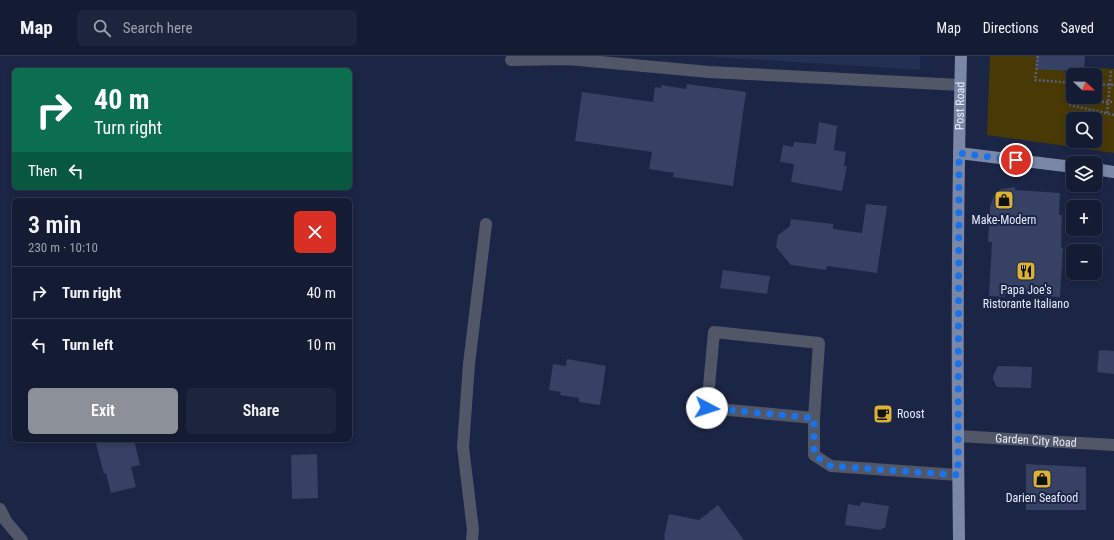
<!DOCTYPE html>
<meta charset="utf-8">
<style>
:root{--surface:#141c34;--page:#1d253c;--text:#f1f3f6;--muted:#9da1ac;--line:#333a4f;--accent:#8c9099}
body{margin:0;font-family:"Roboto Condensed",sans-serif;background:var(--page);color:var(--text);height:100vh;display:flex;flex-direction:column;font-size:15px;white-space:nowrap}
*{box-sizing:border-box;margin:0}
p{font-size:13px;color:var(--muted)}
.icon{flex:none;width:22px;height:22px;fill:none;stroke:currentColor;stroke-width:2;stroke-linecap:round;stroke-linejoin:round}
.map{position:relative;flex:1;overflow:hidden}
.side{position:absolute;left:12px;top:142px;width:340px;height:244px;display:flex;flex-direction:column;background:var(--surface);border-radius:6px;box-shadow:0 2px 6px #0003,0 0 0 1px var(--line)}
.side>*{flex:none}
.guide{position:absolute;left:12px;top:12px;width:340px;height:122px;border-radius:6px;box-shadow:0 2px 6px #0003,0 0 0 1px var(--line);background:#0b6e4f;color:#fff;overflow:hidden}
.needle{width:26px;rotate:112deg}
.fabs{position:absolute;left:1066px;top:12px;display:grid;gap:8px}
.fabs a{display:grid;place-items:center;width:36px;height:36px;border-radius:6px;background:var(--surface);box-shadow:0 2px 6px #0003,0 0 0 1px var(--line);font-size:20px}
.pin{position:absolute;display:grid;place-items:center;width:34px;height:34px;color:#fff;margin:-17px;border:2px solid #fff;border-radius:50%;box-shadow:0 1px 4px #0007}
.me{position:absolute;width:44px;margin:-22px;rotate:95deg;stroke-linejoin:round;filter:drop-shadow(0 0 3px #0008)}
.turn{display:flex;align-items:center;gap:14px;height:84px;padding:0 16px;font-size:18px}
.turn .icon{width:52px;height:52px;stroke-width:2.5}
.turn b{display:block;font-size:28px;line-height:34px}
.then{display:flex;align-items:center;height:38px;padding:0 16px;background:#0003;gap:8px;font-size:15px}
.round{display:grid;place-items:center;flex:none;width:42px;height:42px;border-radius:6px;background:var(--page)}
.head{display:flex;align-items:center;justify-content:space-between;height:68px;padding:0 16px}
h1{font-size:24px;font-weight:600;line-height:30px}
.action{display:flex;gap:8px;margin-top:auto;padding:8px 16px}
.action a{flex:1;height:46px;border-radius:6px;background:var(--accent);color:#fff;font-size:16px;font-weight:600;line-height:46px;text-align:center}
.action a+a{background:var(--page);color:var(--text)}
ul{padding:0;list-style:none}
li{display:flex;align-items:center;gap:12px;height:52px;padding:0 16px;border-top:1px solid var(--line)}
li div{flex:1}
li b{display:block;font-size:15px}
li em{font-style:normal}
header{display:flex;align-items:center;gap:24px;box-sizing:border-box;height:56px;padding:0 20px;background:var(--surface);border-bottom:1px solid var(--line)}
header strong{font-size:19px}
nav{display:flex;gap:22px;margin-inline-start:auto;font-size:14px}
.search{width:280px;height:36px;background:var(--page);display:flex;align-items:center;gap:10px;box-sizing:border-box;padding:0 14px;border-radius:6px;color:var(--muted);font-size:15px}
.map>svg:first-child{display:block}
.built{fill:#242f54}
.green{fill:#493904;fill-rule:evenodd}
.building{fill:#364163}
.lines{fill:none;stroke-linecap:round;stroke-linejoin:round}
.path{stroke:#58617d;stroke-width:2.5;stroke-dasharray:2 2;stroke-linecap:butt}
.minor{stroke:#525767;stroke-width:12}
.major{stroke:#7b87a7;stroke-width:12}
.route{stroke:#1a73e8;stroke-width:7;stroke-dasharray:0 12.6}
.labels{text-anchor:middle;dominant-baseline:central;stroke-width:4;stroke-linejoin:round;paint-order:stroke}
.street-label{font-size:12px;fill:#e6edfe;stroke:#1b2545}
.poi-label{font-size:12px;fill:#e6edfe;stroke:#1b2545}
</style>
<header>
<strong>Map</strong>
<div class="search"><svg class="icon" aria-label="search" viewBox="0 0 24 24"><circle cx="10" cy="10" r="6"/><path d="M15 15l6 6"/></svg>Search here</div>
<nav><a>Map</a><a>Directions</a><a>Saved</a></nav>
</header>
<div class="map">
<svg width="1114" height="484" viewBox="0 0 1114 484">
<rect width="100%" height="100%" fill="#1b2545"/>
<path class="built" d="M 702,0 L 920,0 L 920,14 Z"/>
<path class="green" d="M 990,0 L 1051,0 L 1066,18 L 1082,18 L 1088,11 L 1114,13 L 1114,97 L 987,79 ZM 1073,19 L 1095,19 L 1095,41 L 1073,41 ZM 1073,63 L 1095,63 L 1095,85 L 1073,85 Z"/>
<path class="building" d="M 1036,0 L 1085,0 L 1084,16 L 1036,13 Z
M 687,28 L 746,36 L 733,130 L 673,121 L 674,117 L 649,113 L 652,96 L 575,85 L 582,36 L 653,46 L 655,31 L 661,32 L 661,29 L 686,33 Z
M 819,66 L 837,70 L 834,94 L 846,96 L 844,110 L 847,110 L 842,135 L 791,126 L 794,108 L 780,106 L 783,89 L 793,91 L 794,86 L 816,88 Z
M 1015,131 L 1015,134 L 1060,137 L 1059,159 L 1062,159 L 1061,191 L 1063,192 L 1060,241 L 1005,238 L 1005,241 L 989,240 L 992,186 L 988,186 L 990,151 L 994,139 L 1001,133 Z
M 866,148 L 887,150 L 877,217 L 827,210 L 826,214 L 791,209 L 776,191 L 778,179 L 790,170 L 791,163 L 833,168 L 833,173 L 862,177 Z
M 723,214 L 770,220 L 767,238 L 720,232 Z
M 1099,294 L 1114,295 L 1114,318 L 1097,316 Z
M 567,303 L 606,310 L 600,349 L 579,346 L 579,342 L 560,339 L 561,336 L 549,334 L 553,308 L 566,310 Z
M 998,310 L 1032,311 L 1031,332 L 997,331 L 993,323 L 993,320 Z
M 95,384 L 134,384 L 140,409 L 131,411 L 136,431 L 111,437 L 106,417 L 104,418 Z
M 317,398 L 318,442 L 292,443 L 291,399 Z
M 1026,408 L 1086,411 L 1086,454 L 1026,454 Z
M 861,446 L 889,450 L 885,472 L 882,472 L 881,474 L 845,469 L 848,448 L 860,450 Z
M 718,449 L 744,484 L 664,484 L 665,480 L 664,480 L 669,458 L 699,464 Z"/>
<g class="lines">
<path class="path" d="M 1038,0 L 1035,24 L 1073,27
M 1095,28 L 1114,29
M 1074,41 L 1070,49 L 1114,59
M 1082,41 L 1082,45 L 1114,46
M 1107,57 L 1111,15"/>
<g class="minor">
<path d="M 511,4 L 568,3 L 709,16 L 960,29"/>
<path d="M 814,362 L 707,352 L 714,276 L 819,287 L 814,362 L 814,399 L 831,410 L 958,419"/>
<path id="s1" d="M 958,380 L 1114,389"/>
<path d="M 0,453 L 6,465 L 22,484"/>
<path d="M 472,484 L 473,474 L 463,391 L 469,308 L 486,168"/>
</g>
<g class="major">
<path d="M 959,97 L 1073,111"/>
<path d="M 1095,113 L 1114,116"/>
<path id="s2" d="M 959,484 C 957,323 957,161 961,0"/>
</g>
</g>
<g class="lines">
<path class="route" d="M 707,352 L 814,362 L 814,399 L 831,410 L 958,419 L 959,97 L 1016,104"/>
</g>
<defs>
<g id="shop-square" transform="scale(1)"><rect x="-9" y="-9" width="18" height="18" rx="4" fill="#dbb233" stroke="#1b2545"/><path d="M-5-2.5h2.3a2.7 3.5 0 0 1 5.4 0H5L5.5 6h-11ZM-1.5-2.5h3a1.5 2.3 0 0 0-3 0Z" fill="#111"/></g>
<g id="restaurant-square" transform="scale(1)"><rect x="-9" y="-9" width="18" height="18" rx="4" fill="#dbb233" stroke="#1b2545"/><path d="M-5-6h1v4h1v-4h1v4h1v-4h1v5L-1.5 .5V6h-2V.5L-5-1ZM5-6V6H3V1.5H1.5Q1.5-4 5-6Z" fill="#111"/></g>
<g id="cafe-square" transform="scale(1)"><rect x="-9" y="-9" width="18" height="18" rx="4" fill="#dbb233" stroke="#1b2545"/><path d="M-5.5-4.5H6V0H3Q3 3.5 0 3.5H-2.5Q-5.5 3.5-5.5 0ZM3-3.2v2h1.7v-2ZM-6 4.5H4V6H-6Z" fill="#111"/></g>
</defs>
<g fill-rule="evenodd">
<use href="#shop-square" x="1004" y="144"/>
<use href="#restaurant-square" x="1026" y="215"/>
<use href="#cafe-square" x="883" y="358"/>
<use href="#shop-square" x="1042" y="423"/>
</g>
<g class="labels">
<g class="street-label">
<text stroke="none"><textPath href="#s2" startOffset="434">Post Road</textPath></text>
<text stroke="none"><textPath href="#s1" startOffset="78">Garden City Road</textPath></text>
</g>
<g class="poi-label">
<text x="1004" y="164">Make-Modern</text>
<text x="1026" y="234">Papa Joe's<tspan x="1026" dy="14">Ristorante Italiano</tspan></text>
<text x="897" y="358" text-anchor="start">Roost</text>
<text x="1042" y="442">Darien Seafood</text>
</g>
</g>
</svg>
<div class="fabs">
<a><svg class="needle" viewBox="-14 -14 28 28"><path d="M0-13l5 13h-10z" fill="#e53935"/><path d="M0 13l5-13h-10z" fill="#9da1ac"/></svg></a>
<a><svg class="icon" aria-label="search" viewBox="0 0 24 24"><circle cx="10" cy="10" r="6"/><path d="M15 15l6 6"/></svg></a>
<a><svg class="icon" aria-label="layers" viewBox="0 0 24 24"><path d="M12 4l9 5-9 5-9-5zM3 14l9 5 9-5"/></svg></a>
<a>+</a>
<a>−</a>
</div>
<div class="pin" style="left:1016px;top:104px;background:#d93025"><svg class="icon" aria-label="arrive" viewBox="0 0 24 24"><path d="M6 21V4h12l-3 4 3 4H6"/></svg></div>
<svg class="me" style="left:707px;top:352px" viewBox="-20 -20 40 40"><circle r="19" fill="#fff"/><path d="M0-13L10 11 0 6-10 11z" fill="#1a73e8"/></svg>
<div class="guide">
<div class="turn"><svg class="icon" aria-label="right" viewBox="0 0 24 24"><path d="M7 20v-9h11M14 6l5 5-5 5"/></svg><div><b>40 m</b>Turn right</div></div>
<div class="then">Then<svg class="icon" aria-label="left" viewBox="0 0 24 24"><path d="M17 20v-9H6M10 6l-5 5 5 5"/></svg></div>
</div>
<section class="side">
<div class="head"><div><h1>3 min</h1><p>230 m · 10:10</p></div><a class="round" style="background:#d93025;color:#fff"><svg class="icon" aria-label="close" viewBox="0 0 24 24"><path d="M6 6l12 12M18 6L6 18"/></svg></a></div>
<ul>
<li><svg class="icon" aria-label="right" viewBox="0 0 24 24"><path d="M7 20v-9h11M14 6l5 5-5 5"/></svg><div><b>Turn right</b></div><em>40 m</em></li>
<li><svg class="icon" aria-label="left" viewBox="0 0 24 24"><path d="M17 20v-9H6M10 6l-5 5 5 5"/></svg><div><b>Turn left</b></div><em>10 m</em></li>
</ul>
<div class="action"><a>Exit</a><a>Share</a></div>
</section>
</div>
